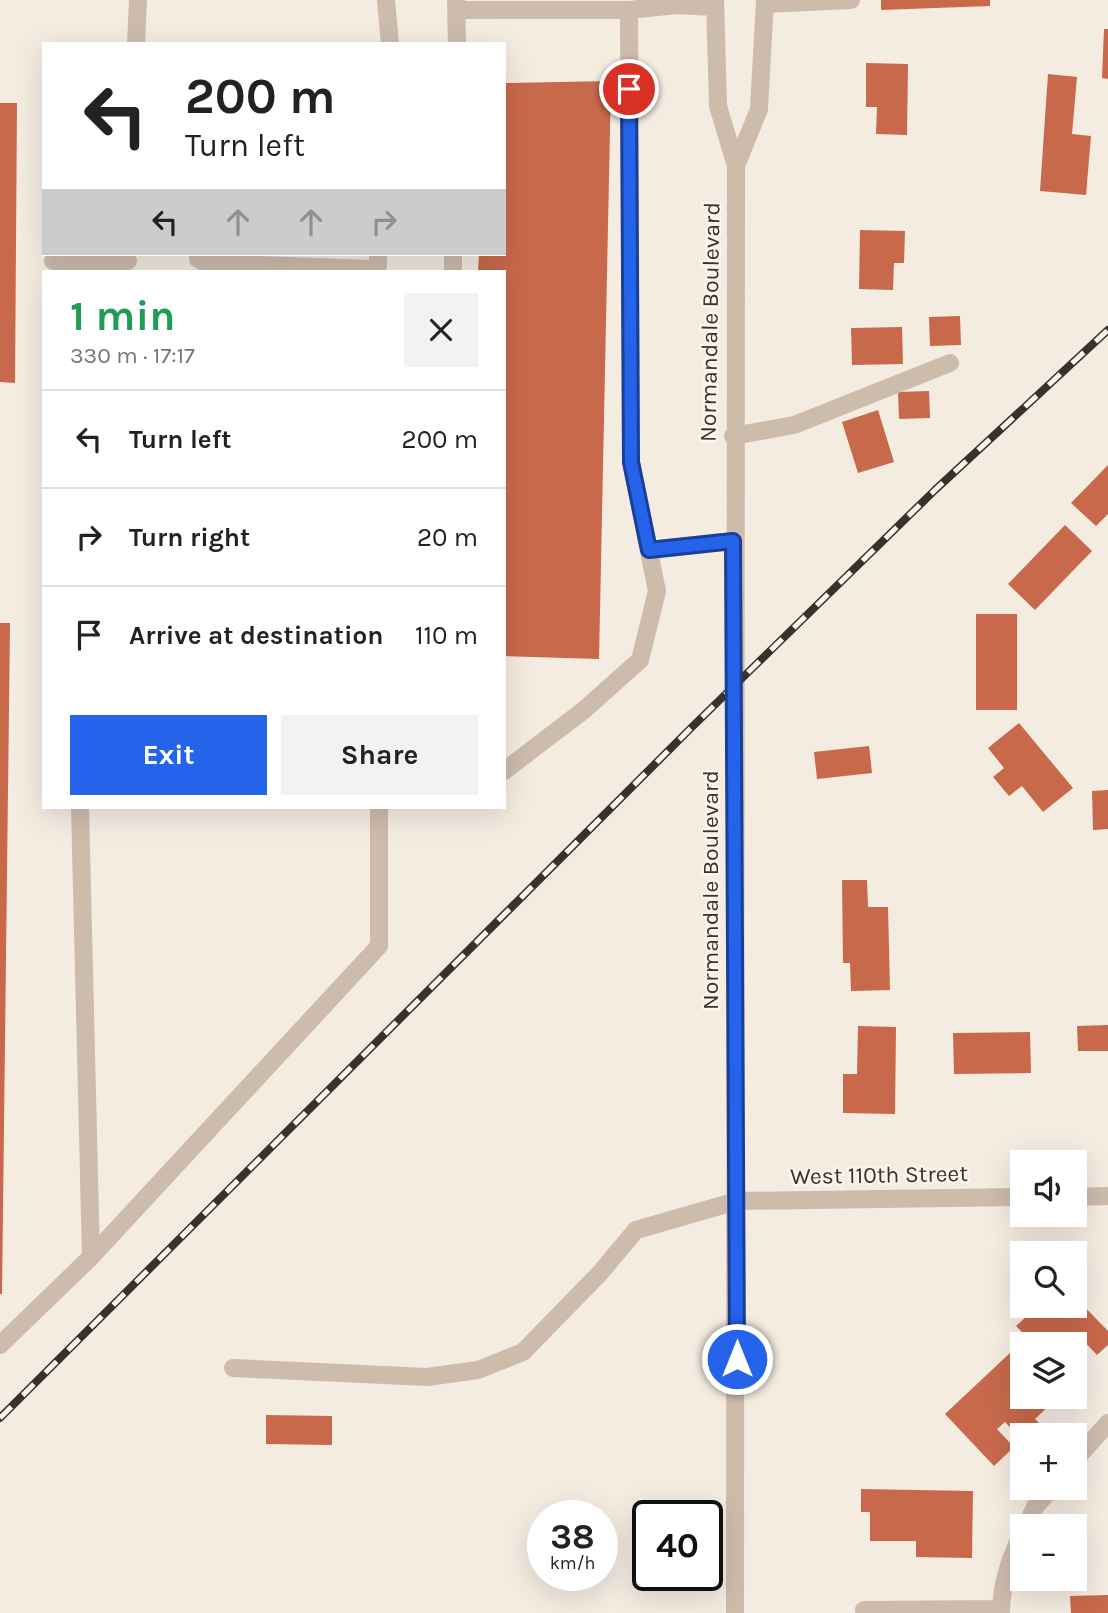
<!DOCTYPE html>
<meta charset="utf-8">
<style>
:root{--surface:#fff;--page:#f2f2f2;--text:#222;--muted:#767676;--line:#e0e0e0;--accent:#2563eb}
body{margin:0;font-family:Karla,sans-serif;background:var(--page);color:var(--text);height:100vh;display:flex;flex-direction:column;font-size:26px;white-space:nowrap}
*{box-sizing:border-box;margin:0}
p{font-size:23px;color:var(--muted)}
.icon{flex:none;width:38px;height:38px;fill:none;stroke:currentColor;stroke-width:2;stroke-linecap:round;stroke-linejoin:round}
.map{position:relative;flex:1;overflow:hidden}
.sheet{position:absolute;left:42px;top:270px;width:464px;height:539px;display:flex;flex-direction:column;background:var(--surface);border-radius:0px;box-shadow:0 7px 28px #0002}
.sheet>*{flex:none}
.hud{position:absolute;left:42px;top:42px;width:464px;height:214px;border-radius:0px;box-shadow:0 7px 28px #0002;background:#fff;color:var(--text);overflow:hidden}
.tools{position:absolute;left:1010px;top:1150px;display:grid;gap:14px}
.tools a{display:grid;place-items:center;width:77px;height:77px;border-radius:0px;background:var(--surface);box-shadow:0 7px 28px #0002;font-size:35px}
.speed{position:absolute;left:527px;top:1500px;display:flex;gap:14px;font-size:35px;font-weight:700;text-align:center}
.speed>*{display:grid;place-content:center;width:91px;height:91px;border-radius:50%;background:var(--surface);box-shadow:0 7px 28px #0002;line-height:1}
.speed small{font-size:18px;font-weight:400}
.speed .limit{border:4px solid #111;border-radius:10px;background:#fff;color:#111}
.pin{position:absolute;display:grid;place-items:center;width:60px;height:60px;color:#fff;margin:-30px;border:4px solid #fff;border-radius:50%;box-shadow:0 2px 7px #0007}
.me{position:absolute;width:77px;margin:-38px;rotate:0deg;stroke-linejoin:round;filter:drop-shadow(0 0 5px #0008)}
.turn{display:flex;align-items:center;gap:24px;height:147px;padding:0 28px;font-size:32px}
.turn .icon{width:91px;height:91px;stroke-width:2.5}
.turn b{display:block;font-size:49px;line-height:60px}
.lanes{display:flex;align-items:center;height:66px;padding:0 28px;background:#0003;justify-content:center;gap:35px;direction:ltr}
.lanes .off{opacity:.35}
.round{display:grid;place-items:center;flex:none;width:74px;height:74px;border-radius:0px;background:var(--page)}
.overview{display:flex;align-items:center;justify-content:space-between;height:119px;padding:0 28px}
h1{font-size:42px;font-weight:700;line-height:52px;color:#1e9e55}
.primary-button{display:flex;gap:14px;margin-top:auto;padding:14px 28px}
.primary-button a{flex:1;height:80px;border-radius:0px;background:var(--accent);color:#fff;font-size:28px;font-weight:700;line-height:80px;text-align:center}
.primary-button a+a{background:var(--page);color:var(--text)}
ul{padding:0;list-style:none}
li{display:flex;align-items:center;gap:21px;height:98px;padding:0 28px;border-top:2px solid var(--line)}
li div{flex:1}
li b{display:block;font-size:26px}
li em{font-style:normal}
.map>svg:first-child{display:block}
.building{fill:#c8694b}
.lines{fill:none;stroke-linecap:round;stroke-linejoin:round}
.minor{stroke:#cdbbac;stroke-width:18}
.rail-casing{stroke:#3b302b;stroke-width:8}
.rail{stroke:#fbf5ee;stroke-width:5;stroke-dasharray:16;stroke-linecap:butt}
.route-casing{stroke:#184099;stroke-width:18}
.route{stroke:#2563eb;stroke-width:12}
.labels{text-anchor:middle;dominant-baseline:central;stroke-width:5;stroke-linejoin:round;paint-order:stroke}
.street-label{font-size:23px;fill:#3b302b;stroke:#fbf5ee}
</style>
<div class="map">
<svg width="1108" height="1613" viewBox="0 0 1108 1613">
<rect width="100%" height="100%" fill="#f4ebe1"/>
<path class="building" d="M 881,0 L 990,0 L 990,6 L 881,10 Z
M 1104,29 L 1108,29 L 1108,79 L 1102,78 Z
M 866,63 L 908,64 L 907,135 L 876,134 L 877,107 L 866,107 Z
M 1048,74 L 1077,77 L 1072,134 L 1091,136 L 1086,195 L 1040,191 Z
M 611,81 L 599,659 L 504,656 L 504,271 L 478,271 L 479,254 L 504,254 L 504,83 Z
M 0,103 L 17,103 L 15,383 L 0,382 Z
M 860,230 L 905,231 L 904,263 L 894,263 L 893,290 L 859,289 Z
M 960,316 L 961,345 L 930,346 L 929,317 Z
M 902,327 L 903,364 L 852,365 L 851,328 Z
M 929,391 L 930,418 L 899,419 L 898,392 Z
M 878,410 L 894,462 L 858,473 L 842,422 Z
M 1108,465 L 1108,514 L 1096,526 L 1071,503 Z
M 1065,525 L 1092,551 L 1035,610 L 1008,584 Z
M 976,614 L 1017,614 L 1017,710 L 976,710 Z
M 0,623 L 10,623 L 2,1294 L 0,1294 Z
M 1019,723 L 1073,788 L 1043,812 L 1022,786 L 1009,796 L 993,777 L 1004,768 L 988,748 Z
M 869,746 L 872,773 L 817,779 L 814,752 Z
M 1108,790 L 1108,829 L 1093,830 L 1092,791 Z
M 842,880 L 867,880 L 868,907 L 888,907 L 890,990 L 851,991 L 850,963 L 843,963 Z
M 1108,1025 L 1108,1051 L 1078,1051 L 1077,1026 Z
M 858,1026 L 896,1027 L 895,1114 L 843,1113 L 843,1074 L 857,1074 Z
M 1030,1032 L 1031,1073 L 954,1074 L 953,1033 Z
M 1074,1296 L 1108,1331 L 1108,1345 L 1097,1355 L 1077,1334 L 1069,1342 L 1071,1344 L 1022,1344 L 1022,1396 L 1059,1396 L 1035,1419 L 1040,1424 L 1029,1435 L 1022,1435 L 1022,1440 L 1005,1422 L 997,1429 L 1014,1447 L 994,1466 L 945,1414 L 1027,1337 L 1016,1326 L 1038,1306 L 1074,1306 Z
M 1074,1347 L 1085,1358 L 1074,1368 Z
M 266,1415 L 332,1416 L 332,1445 L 266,1444 Z
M 861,1489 L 973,1491 L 972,1558 L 916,1557 L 916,1541 L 870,1541 L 870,1512 L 861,1512 Z
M 1108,1595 L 1108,1613 L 1071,1613 L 1070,1596 Z"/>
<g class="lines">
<path class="minor" d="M 386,0 L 390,44
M 456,0 L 457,44
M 715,0 L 718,106 L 736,166 L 735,1613
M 765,4 L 851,0
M 457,10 L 629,10 L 631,462 L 657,591 L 640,660 L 584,710 L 504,771
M 629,10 L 677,5 L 715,7
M 136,44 L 138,0
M 736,166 L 759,109 L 765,0
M 198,254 L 198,259 L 205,263 L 373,269 L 378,265 L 378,254
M 53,261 L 128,261
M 453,271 L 453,254
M 733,436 L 794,425 L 950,363
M 649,550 L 733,541
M 80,807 L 91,1257
M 1074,1197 L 1108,1196
M 0,1345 L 91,1257 L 379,946 L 379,807
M 233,1368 L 427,1377 L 478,1370 L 523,1352 L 600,1273 L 636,1230 L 737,1201 L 1022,1197
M 1074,1461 L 1108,1423
M 1026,1526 L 1035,1507 L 1052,1488
M 864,1610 L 1001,1609
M 1001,1613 C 1001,1586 1010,1558 1022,1534"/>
<g class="rail-casing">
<path id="rail" d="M 0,1418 L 692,727 L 935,490 L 1108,330"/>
</g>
<use href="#rail" class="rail"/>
</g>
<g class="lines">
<g class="route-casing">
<path id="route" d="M 629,89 L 631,462 L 649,550 L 733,541 L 737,1359"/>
</g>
<use href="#route" class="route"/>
</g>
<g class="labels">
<g class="street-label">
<text transform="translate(710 322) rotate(-89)">Normandale Boulevard</text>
<text transform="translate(710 890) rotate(-90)">Normandale Boulevard</text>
<text transform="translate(879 1175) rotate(-1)">West 110th Street</text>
</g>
</g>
</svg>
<div class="tools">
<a><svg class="icon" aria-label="sound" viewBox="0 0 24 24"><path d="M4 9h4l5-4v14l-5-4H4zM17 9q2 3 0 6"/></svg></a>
<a><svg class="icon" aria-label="search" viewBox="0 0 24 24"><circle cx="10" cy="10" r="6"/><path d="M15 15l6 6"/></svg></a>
<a><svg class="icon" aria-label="layers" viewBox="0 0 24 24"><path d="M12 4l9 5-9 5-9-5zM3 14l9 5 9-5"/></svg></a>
<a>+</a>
<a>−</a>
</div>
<div class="speed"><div>38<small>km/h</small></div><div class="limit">40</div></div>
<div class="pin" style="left:629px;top:89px;background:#d93025"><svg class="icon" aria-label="arrive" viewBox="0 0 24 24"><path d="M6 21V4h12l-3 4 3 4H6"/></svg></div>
<svg class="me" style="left:737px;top:1359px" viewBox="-20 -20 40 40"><circle r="17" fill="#2563eb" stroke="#fff" stroke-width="3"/><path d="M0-11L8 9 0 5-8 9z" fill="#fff"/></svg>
<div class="hud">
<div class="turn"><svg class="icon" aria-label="left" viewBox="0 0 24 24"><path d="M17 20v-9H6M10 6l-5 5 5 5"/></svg><div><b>200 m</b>Turn left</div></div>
<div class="lanes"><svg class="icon" aria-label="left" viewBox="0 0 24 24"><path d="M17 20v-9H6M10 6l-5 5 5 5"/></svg><svg class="icon off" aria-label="ahead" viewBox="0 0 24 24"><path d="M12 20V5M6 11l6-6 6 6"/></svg><svg class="icon off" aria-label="ahead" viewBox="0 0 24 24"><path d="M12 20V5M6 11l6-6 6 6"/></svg><svg class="icon off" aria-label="right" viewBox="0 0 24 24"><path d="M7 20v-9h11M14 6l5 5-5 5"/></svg></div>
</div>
<section class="sheet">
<div class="overview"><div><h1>1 min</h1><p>330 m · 17:17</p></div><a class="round"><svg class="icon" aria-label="close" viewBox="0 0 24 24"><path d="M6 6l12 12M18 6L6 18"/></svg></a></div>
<ul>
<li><svg class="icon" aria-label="left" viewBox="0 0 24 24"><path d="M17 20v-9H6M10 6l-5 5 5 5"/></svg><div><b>Turn left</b></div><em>200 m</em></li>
<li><svg class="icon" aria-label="right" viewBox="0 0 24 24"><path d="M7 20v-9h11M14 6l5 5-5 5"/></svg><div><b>Turn right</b></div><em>20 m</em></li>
<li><svg class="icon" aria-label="arrive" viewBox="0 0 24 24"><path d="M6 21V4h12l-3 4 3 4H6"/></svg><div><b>Arrive at destination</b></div><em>110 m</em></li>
</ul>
<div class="primary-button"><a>Exit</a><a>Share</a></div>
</section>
</div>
